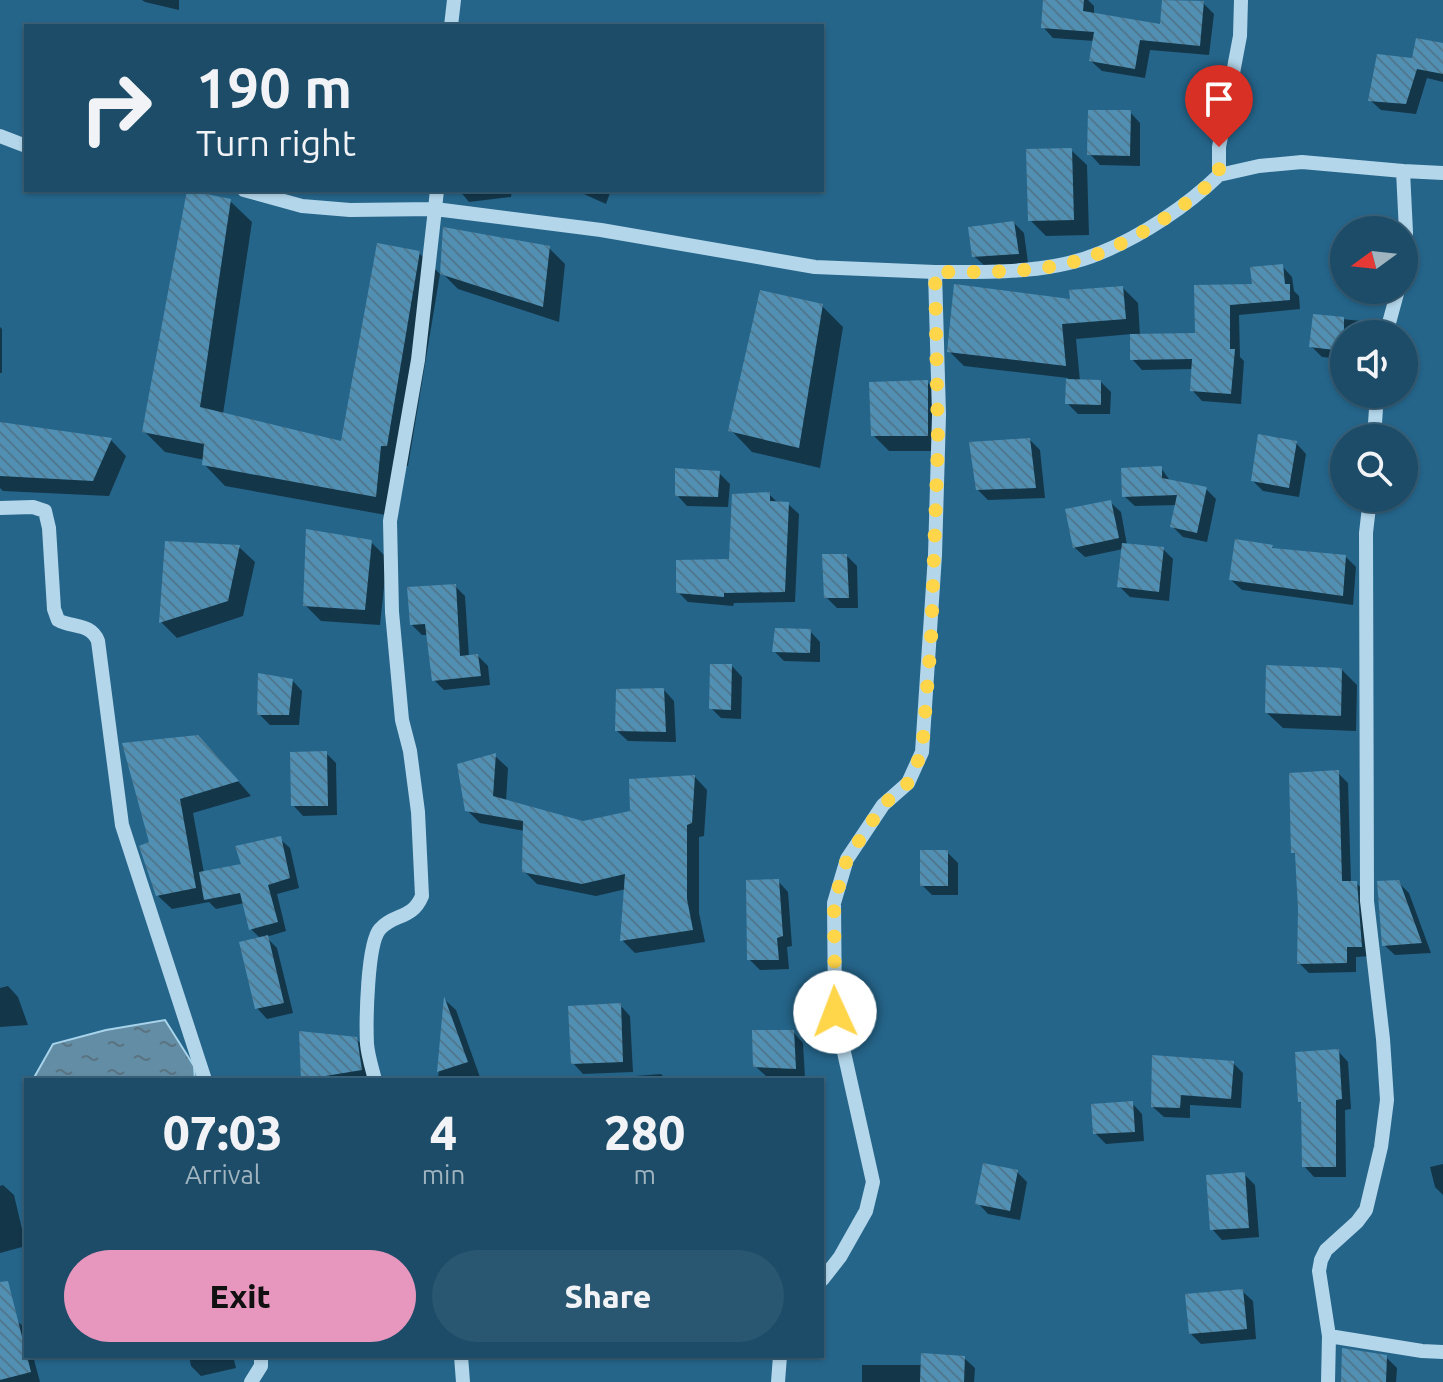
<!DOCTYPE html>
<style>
:root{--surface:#1c4c68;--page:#295671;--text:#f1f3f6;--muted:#a0b4c0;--line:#3a637c;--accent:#e797bd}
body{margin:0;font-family:Ubuntu,sans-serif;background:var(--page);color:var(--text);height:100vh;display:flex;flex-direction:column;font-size:30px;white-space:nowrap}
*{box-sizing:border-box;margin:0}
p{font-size:26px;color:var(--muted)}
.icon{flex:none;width:44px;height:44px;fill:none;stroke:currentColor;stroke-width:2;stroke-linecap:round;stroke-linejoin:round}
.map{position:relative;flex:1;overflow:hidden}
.sheet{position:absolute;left:24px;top:1078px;width:800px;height:280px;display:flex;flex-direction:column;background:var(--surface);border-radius:0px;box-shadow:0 2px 6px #0004,0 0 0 2px var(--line)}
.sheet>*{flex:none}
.hud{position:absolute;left:24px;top:24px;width:800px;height:168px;border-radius:0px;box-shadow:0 2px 6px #0004,0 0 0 2px var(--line);background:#1c4c68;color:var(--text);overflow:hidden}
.needle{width:52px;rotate:255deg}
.buttons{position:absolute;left:1330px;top:216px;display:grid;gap:16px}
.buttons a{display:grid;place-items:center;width:88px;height:88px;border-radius:50%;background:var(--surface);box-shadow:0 2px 6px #0004,0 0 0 2px var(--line);font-size:40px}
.pin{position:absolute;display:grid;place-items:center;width:68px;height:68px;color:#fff;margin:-82px -34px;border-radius:50% 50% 50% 0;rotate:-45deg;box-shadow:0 0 8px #0007}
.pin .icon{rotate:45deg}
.me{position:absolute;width:88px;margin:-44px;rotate:358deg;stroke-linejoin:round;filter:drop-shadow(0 0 6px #0008)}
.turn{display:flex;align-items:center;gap:28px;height:168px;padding:0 40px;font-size:36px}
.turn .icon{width:104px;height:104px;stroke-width:2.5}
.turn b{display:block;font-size:56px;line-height:68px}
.eta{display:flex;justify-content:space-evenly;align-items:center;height:136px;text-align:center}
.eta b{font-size:48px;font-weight:800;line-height:56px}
.action{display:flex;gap:16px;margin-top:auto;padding:16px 40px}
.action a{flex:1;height:92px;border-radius:48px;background:var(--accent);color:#111;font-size:32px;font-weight:800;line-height:92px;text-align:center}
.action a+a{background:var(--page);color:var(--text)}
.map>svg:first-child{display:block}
.water{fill:url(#water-ripples);stroke:#a7d4eb;stroke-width:2}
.shadow{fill:#0007}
.building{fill:url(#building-back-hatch)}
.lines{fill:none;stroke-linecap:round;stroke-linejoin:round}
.minor{stroke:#b3d6ea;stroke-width:14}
.route{stroke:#ffd54a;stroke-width:14;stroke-dasharray:0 25.2}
</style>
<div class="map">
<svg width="1443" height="1382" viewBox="0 0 1443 1382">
<defs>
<pattern id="water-ripples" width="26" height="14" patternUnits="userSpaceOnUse" patternTransform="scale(2)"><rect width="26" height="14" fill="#638da5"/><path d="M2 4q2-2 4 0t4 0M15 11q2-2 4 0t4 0" fill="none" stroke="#5a7381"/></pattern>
<pattern id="building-back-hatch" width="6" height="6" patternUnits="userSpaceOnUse" patternTransform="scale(2)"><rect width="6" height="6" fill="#5290b3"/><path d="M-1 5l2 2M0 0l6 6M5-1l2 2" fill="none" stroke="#50788f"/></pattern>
</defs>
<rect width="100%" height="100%" fill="#25658a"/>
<path class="water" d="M 165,1020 L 194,1066 L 195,1080 L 36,1080 L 35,1076 L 53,1044 L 106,1030 Z"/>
<path class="shadow" d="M 142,0 L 179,0 L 179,10 L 145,2 Z
M 1045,0 L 1088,0 L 1094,6 L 1094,15 L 1162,26 L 1164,0 L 1203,3 L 1214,14 L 1209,55 L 1150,50 L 1145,78 L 1102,71 L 1091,61 L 1094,41 L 1053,38 L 1043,27 Z
M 1443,45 L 1443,82 L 1427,78 L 1416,114 L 1381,110 L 1370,100 L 1414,60 Z
M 1130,112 L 1140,123 L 1140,166 L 1100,165 L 1090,154 Z
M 1071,150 L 1087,165 L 1089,235 L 1046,236 L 1030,220 Z
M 459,190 L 512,190 L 511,197 L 469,202 Z
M 575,190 L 611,190 L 606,204 Z
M 230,201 L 252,222 L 223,414 L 342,444 L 419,253 L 440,274 L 408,466 L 402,466 L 397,517 L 225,486 L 204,464 L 205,460 L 165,452 L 144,431 Z
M 1014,223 L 1024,233 L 1028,263 L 985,266 L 974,256 Z
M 549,248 L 565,264 L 559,322 L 458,289 L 442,273 Z
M 1282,266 L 1292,277 L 1294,291 L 1299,296 L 1300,309 L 1239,315 L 1240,357 L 1244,361 L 1241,404 L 1202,401 L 1192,390 L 1193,369 L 1142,370 L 1132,359 L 1132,334 L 1076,339 L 1080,381 L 1101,382 L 1111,392 L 1110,414 L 1078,414 L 1067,403 L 1068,378 L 964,366 L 949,351 L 1072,302 L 1123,288 L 1138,303 L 1140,336 L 1197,335 L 1196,287 L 1254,286 Z
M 822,306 L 843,327 L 820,468 L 752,452 L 731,430 Z
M 1315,316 L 1370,322 L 1380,334 L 1344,334 L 1344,359 L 1322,357 L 1312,347 Z
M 0,327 L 2,329 L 2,373 L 0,373 Z
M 927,382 L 943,398 L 943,451 L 889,451 L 873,435 Z
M 0,424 L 111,440 L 126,456 L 109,496 L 3,491 L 0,488 Z
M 1030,440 L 1040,450 L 1045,498 L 988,500 L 977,489 Z
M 1296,443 L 1306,454 L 1299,497 L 1263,491 L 1253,481 Z
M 1161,468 L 1171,482 L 1206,489 L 1216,499 L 1207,542 L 1183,537 L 1173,527 L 1177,505 L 1135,506 L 1124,496 Z
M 719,473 L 730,484 L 728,507 L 687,506 L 677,495 Z
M 769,494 L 778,503 L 788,504 L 799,514 L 795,602 L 734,603 L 733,606 L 688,602 L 678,592 L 731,561 Z
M 1110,502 L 1121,512 L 1127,545 L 1163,549 L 1173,559 L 1169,601 L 1130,597 L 1119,586 L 1123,549 L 1085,557 L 1074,547 Z
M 371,542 L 387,558 L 380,625 L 321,621 L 305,605 Z
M 239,547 L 255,562 L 243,616 L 177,638 L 161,622 Z
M 1272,547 L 1275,550 L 1346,557 L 1356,567 L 1353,605 L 1242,590 L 1231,580 Z
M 847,556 L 857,566 L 858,608 L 837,608 L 826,597 Z
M 455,586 L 465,596 L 469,657 L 478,656 L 488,666 L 490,685 L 444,690 L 434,680 L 428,635 L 422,635 L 412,625 Z
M 810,631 L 820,642 L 820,662 L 784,661 L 774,651 Z
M 732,666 L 742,677 L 741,719 L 721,718 L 711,708 Z
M 1341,669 L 1357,685 L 1356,731 L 1283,728 L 1267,713 Z
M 292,680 L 302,691 L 299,725 L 270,725 L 259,714 Z
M 664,690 L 674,701 L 676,742 L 628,741 L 617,731 Z
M 125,745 L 212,751 L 251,796 L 193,813 L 204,873 L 243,865 L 280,839 L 290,848 L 299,888 L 277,894 L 286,931 L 266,937 L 277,948 L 293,1013 L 267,1019 L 257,1008 L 261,939 L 251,929 L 244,903 L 216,909 L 209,902 L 172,909 L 157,895 L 151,844 Z
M 326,753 L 336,763 L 337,815 L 303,816 L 293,805 Z
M 495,756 L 508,768 L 506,801 L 583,823 L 632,812 L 695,777 L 707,790 L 704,836 L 699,837 L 699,913 L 705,942 L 635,953 L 622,940 L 626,889 L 596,896 L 537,884 L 524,871 L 525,831 L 480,823 L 467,810 Z
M 1338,773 L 1348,783 L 1351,883 L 1356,883 L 1367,893 L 1372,956 L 1356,957 L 1356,972 L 1309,973 L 1299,963 L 1297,856 L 1293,852 Z
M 947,852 L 958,863 L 958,895 L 932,895 L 922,885 Z
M 778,881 L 788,892 L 792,946 L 787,947 L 789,969 L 760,970 L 749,959 Z
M 1398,882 L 1409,893 L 1431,953 L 1395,955 L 1384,945 Z
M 8,986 L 18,997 L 28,1025 L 0,1027 L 0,988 Z
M 445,1000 L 456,1010 L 481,1080 L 438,1080 Z
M 620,1005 L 630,1016 L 633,1072 L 583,1074 L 573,1063 Z
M 793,1032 L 803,1043 L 805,1078 L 766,1076 L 755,1066 Z
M 301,1033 L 356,1039 L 366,1049 L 369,1080 L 303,1080 Z
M 1338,1051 L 1348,1062 L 1351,1109 L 1345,1110 L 1346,1177 L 1314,1177 L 1304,1166 L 1303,1104 L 1300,1102 Z
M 1233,1063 L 1243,1073 L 1241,1108 L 1190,1105 L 1190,1118 L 1164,1117 L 1153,1107 Z
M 661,1074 L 667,1080 L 624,1080 L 623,1077 Z
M 1132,1103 L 1142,1114 L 1144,1141 L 1106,1144 L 1095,1133 Z
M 1443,1164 L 1443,1195 L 1435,1187 L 1430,1167 Z
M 1017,1172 L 1027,1182 L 1020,1220 L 988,1214 L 978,1203 Z
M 1244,1174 L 1255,1185 L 1259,1237 L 1222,1240 L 1212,1229 Z
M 3,1185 L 14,1195 L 26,1246 L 0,1253 L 0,1186 Z
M 1242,1291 L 1253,1301 L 1256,1339 L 1201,1344 L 1191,1334 Z
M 16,1320 L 26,1329 L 26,1356 L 33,1356 L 40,1382 L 0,1382 L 0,1324 Z
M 189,1356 L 233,1356 L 236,1368 L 201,1376 L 191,1366 Z
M 1386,1357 L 1397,1368 L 1396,1382 L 1343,1382 Z
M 964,1358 L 975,1368 L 974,1382 L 862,1382 L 862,1365 L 923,1365 Z"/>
<path class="building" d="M 1043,0 L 1084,0 L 1083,11 L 1160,24 L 1162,0 L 1204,1 L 1200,46 L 1140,40 L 1135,69 L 1089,61 L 1094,32 L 1041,28 Z
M 1416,38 L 1443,43 L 1443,74 L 1417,69 L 1406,104 L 1368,101 L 1377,54 L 1412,58 Z
M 1088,110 L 1131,110 L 1130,156 L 1087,155 Z
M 1072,148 L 1074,220 L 1028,221 L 1026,149 Z
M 187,190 L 231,199 L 200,407 L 341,441 L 377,243 L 420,251 L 387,446 L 381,446 L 376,497 L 202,465 L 204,444 L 142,432 Z
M 1014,221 L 1019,254 L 972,257 L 968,227 Z
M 443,227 L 550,246 L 543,307 L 440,274 Z
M 1283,264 L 1285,284 L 1290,284 L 1290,300 L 1230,305 L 1230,349 L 1235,349 L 1231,394 L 1190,391 L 1192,359 L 1130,360 L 1130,334 L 1195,333 L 1194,285 L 1252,284 L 1250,267 Z
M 954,284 L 1070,299 L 1069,290 L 1123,286 L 1126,319 L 1062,324 L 1066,366 L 947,352 Z
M 760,290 L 823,304 L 799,448 L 728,431 Z
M 1313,314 L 1344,317 L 1344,351 L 1309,347 Z
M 1066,379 L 1101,380 L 1101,405 L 1065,404 Z
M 928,380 L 928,436 L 871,436 L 869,382 Z
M 0,422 L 112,438 L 93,481 L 0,476 Z
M 1258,434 L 1297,441 L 1289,488 L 1251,481 Z
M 1030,438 L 1036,488 L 976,490 L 969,442 Z
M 1162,466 L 1162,478 L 1207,487 L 1197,533 L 1170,527 L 1177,495 L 1122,497 L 1121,468 Z
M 675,468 L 720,471 L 718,497 L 675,496 Z
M 770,492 L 770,501 L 789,502 L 785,592 L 724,593 L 724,597 L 676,593 L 676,560 L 729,559 L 732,494 Z
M 1111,500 L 1119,538 L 1073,548 L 1065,509 Z
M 306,529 L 372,540 L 365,610 L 303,606 Z
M 1235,539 L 1273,545 L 1272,548 L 1346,555 L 1343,596 L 1229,580 Z
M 165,541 L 240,545 L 228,601 L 159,623 Z
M 1122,543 L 1164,547 L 1159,592 L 1117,587 Z
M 822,554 L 847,554 L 849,598 L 824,598 Z
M 456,584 L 460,656 L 478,654 L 481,676 L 432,681 L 425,624 L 410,625 L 407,587 Z
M 775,628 L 811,629 L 810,653 L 772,652 Z
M 710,664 L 732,664 L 731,710 L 709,709 Z
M 1266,665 L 1342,668 L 1341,716 L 1265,713 Z
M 258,673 L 293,679 L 289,715 L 257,715 Z
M 664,688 L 666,732 L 615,731 L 616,689 Z
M 198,735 L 239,781 L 180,799 L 196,888 L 156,896 L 139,846 L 149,842 L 122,743 Z
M 327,751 L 328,806 L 291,806 L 290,752 Z
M 496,753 L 493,796 L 583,821 L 630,811 L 629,779 L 695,775 L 692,823 L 687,825 L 687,899 L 693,930 L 620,941 L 625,874 L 582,884 L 522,872 L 523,821 L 465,811 L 457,764 Z
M 1339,770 L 1342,881 L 1357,881 L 1362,947 L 1347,947 L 1347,963 L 1297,964 L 1298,910 L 1295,853 L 1291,853 L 1289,773 Z
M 281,836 L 290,878 L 268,885 L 278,922 L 249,930 L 240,893 L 204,900 L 199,872 L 241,864 L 235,846 Z
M 920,850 L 948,850 L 948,886 L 920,886 Z
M 779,879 L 783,936 L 777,938 L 779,960 L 747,960 L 746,880 Z
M 1399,880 L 1422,943 L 1382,946 L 1377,881 Z
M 268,935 L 284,1003 L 255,1009 L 239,942 Z
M 444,996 L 468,1062 L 437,1072 Z
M 621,1003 L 623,1062 L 571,1064 L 568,1006 Z
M 752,1030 L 794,1030 L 796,1069 L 753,1067 Z
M 299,1031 L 357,1037 L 362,1070 L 301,1080 Z
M 1339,1049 L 1342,1099 L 1336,1100 L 1336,1167 L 1302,1167 L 1301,1102 L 1298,1102 L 1295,1052 Z
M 1152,1055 L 1234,1061 L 1231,1099 L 1181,1095 L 1180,1108 L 1151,1107 Z
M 1133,1101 L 1135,1132 L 1093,1134 L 1091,1104 Z
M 983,1163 L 1018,1170 L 1010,1211 L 975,1204 Z
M 1245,1172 L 1249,1228 L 1210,1230 L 1206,1175 Z
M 8,1281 L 31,1372 L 0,1380 L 0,1282 Z
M 1243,1289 L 1247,1329 L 1189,1334 L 1185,1294 Z
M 1342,1348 L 1387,1355 L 1386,1382 L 1341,1382 Z
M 921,1353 L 965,1356 L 964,1382 L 920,1382 Z"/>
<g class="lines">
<path class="minor" d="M 451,26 L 454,0
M 0,136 L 26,146
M 1403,171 L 1443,173
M 1219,175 L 1259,166 L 1302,162 L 1403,171 L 1406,232 L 1404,262
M 244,190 L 302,206 L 350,210 L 435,209 L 437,190
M 1386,334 L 1398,290
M 1374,438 L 1377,394
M 0,508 L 33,507 L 45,511 L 49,528 L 54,609 L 58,620 C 72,628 91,623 98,641 L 122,825 L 205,1080
M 375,1080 C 372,1068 368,1056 367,1044 C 366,1022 367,943 380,929 C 394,913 412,920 422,896 L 418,812 L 410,751 L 402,720 L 392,612 L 390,521 L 418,360 L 435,209 L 601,230 L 815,267 L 935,272
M 822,1280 L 840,1257 L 866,1211 L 873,1182 L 835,1012 L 834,903 L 847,859 L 883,805 L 908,783 L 922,752 L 935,555 L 939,415 L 935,272 C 989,272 1050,274 1100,253 C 1142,236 1187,206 1219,175 L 1219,147 L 1240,36 L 1241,0
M 1329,1336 L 1422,1351 L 1443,1352
M 461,1356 L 463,1382
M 251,1382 L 261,1366 L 261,1356
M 778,1382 L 780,1356
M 1328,1382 L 1329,1336 L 1319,1271 L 1321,1260 L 1326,1250 L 1357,1222 L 1366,1210 L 1381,1147 L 1387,1100 L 1383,1039 L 1367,901 L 1366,533 L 1370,498"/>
</g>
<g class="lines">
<path class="route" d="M 835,1012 L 834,903 L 847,859 L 883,805 L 908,783 L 922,752 L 931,640 L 938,443 L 935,272 C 988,272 1050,274 1100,253 C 1142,236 1187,206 1219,175 L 1219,147"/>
</g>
</svg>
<div class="buttons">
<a><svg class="needle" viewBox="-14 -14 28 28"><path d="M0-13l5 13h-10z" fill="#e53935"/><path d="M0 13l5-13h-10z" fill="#a0b4c0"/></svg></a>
<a><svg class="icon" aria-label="sound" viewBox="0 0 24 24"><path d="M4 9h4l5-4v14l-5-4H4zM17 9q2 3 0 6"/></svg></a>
<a><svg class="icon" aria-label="search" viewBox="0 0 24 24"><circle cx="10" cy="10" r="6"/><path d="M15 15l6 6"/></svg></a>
</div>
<div class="pin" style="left:1219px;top:147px;background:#d93025"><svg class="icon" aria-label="arrive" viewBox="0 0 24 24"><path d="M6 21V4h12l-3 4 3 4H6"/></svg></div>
<svg class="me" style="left:835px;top:1012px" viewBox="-20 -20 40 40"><circle r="19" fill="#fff"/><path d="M0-13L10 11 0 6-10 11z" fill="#ffd54a"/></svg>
<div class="hud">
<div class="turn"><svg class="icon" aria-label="right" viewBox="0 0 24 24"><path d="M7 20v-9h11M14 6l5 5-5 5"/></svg><div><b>190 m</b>Turn right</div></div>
</div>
<section class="sheet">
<div class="eta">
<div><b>07:03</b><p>Arrival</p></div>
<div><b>4</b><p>min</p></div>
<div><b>280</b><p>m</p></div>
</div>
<div class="action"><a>Exit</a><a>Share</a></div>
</section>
</div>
